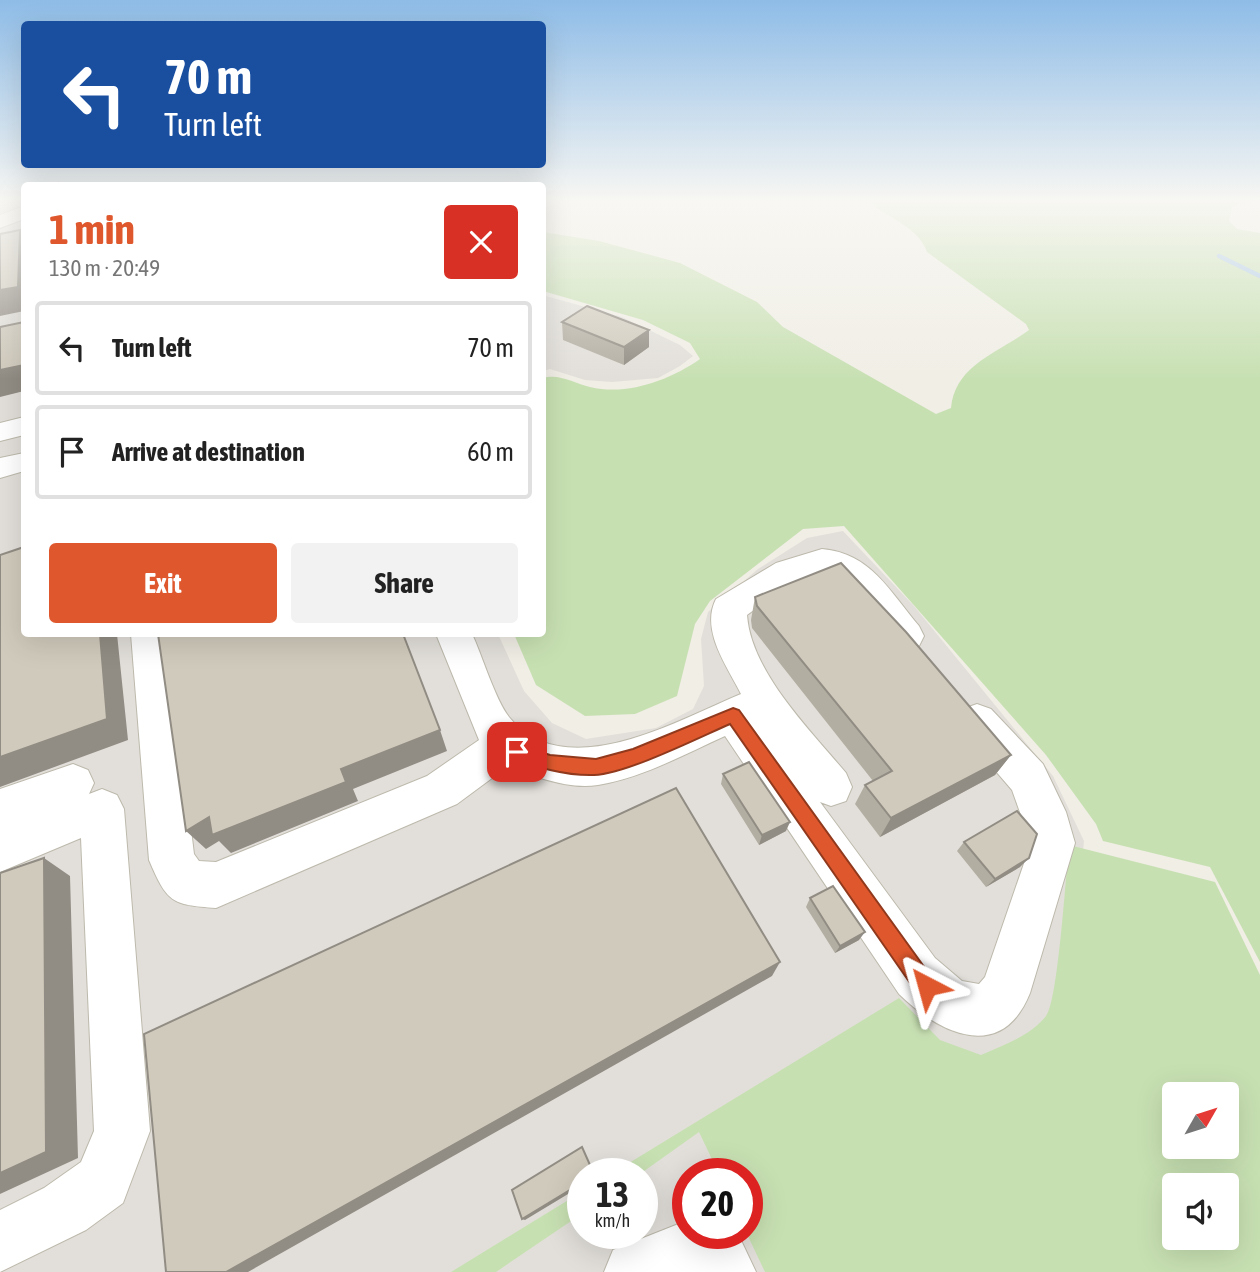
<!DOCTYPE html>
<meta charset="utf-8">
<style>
:root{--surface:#fff;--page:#f2f2f2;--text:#222;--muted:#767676;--line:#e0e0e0;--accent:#df582d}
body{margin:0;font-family:"Asap Condensed",sans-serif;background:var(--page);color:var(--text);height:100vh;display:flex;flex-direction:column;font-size:26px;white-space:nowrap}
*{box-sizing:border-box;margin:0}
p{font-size:23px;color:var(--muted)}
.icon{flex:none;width:38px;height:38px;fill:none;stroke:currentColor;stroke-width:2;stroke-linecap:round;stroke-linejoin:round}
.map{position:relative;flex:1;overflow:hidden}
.side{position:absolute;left:21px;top:182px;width:525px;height:455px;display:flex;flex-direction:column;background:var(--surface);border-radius:7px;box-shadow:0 7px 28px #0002}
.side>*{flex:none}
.top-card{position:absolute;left:21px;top:21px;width:525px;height:147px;border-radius:7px;box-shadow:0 7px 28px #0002;background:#1a4fa0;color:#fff;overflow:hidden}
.needle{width:46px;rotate:51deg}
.fabs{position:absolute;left:1162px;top:1082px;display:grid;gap:14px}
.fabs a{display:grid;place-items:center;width:77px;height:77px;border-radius:7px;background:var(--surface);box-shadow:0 7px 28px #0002;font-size:35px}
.speed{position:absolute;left:567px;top:1158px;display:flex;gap:14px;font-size:35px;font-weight:700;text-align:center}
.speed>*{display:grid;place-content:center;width:91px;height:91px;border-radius:50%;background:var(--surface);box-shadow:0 7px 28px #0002;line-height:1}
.speed small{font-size:18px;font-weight:400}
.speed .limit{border:10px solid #d22;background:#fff;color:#111}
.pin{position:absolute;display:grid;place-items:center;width:60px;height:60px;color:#fff;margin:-30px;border-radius:14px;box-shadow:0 4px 10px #0006}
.me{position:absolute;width:77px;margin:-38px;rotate:321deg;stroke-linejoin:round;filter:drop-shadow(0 0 5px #0008)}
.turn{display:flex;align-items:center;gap:24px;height:147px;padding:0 28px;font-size:32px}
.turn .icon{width:91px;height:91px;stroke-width:2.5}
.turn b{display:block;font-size:49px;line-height:60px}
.round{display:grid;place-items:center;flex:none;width:74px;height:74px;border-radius:7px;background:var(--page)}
.headline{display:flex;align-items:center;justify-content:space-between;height:119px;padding:0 28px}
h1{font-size:42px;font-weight:700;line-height:52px;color:var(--accent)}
.primary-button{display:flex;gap:14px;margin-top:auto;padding:14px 28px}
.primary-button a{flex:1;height:80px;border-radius:7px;background:var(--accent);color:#fff;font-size:28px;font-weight:700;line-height:80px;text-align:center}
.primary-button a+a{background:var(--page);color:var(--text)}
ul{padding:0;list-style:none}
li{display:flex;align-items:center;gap:21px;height:94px;margin:0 14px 10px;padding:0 14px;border:4px solid var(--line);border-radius:7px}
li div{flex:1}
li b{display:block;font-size:26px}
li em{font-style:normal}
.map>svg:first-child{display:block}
.industrial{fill:#e2dfda;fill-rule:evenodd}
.green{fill:#c7e0b2;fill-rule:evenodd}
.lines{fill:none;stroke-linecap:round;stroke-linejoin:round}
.stream{stroke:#a8c7e6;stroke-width:4.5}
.minor-casing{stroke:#bdb9ac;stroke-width:2}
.minor{fill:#fff;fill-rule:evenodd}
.wall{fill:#b3aea2}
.shaded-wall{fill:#928d84}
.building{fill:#d0cabc;stroke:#928d84;stroke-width:2}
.route{fill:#df582d;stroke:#91391d;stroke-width:2}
</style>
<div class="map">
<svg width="1260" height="1272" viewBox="0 0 1260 1272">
<rect width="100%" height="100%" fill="#f0eee5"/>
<path class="industrial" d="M 0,201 L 24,201 L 24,634 L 498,634 L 524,691 L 552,723 L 586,739 L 656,728 L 693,709 L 704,686 L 701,639 L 708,612 L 758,569 L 807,538 L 843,531 L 914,606 L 1053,776 L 1084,841 L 1039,1272 L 0,1272 ZM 583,1174 L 642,1174 L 642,1234 L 583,1234 ZM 688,1174 L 747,1174 L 747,1234 L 688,1234 Z
M 542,295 L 622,317 L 680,345 L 693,356 L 680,366 L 658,378 L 612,382 L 585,380 L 550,369 L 543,371 Z"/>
<path class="green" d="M 869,201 L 1244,201 L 1232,207 L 1229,221 L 1237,229 L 1260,233 L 1260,962 L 1210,867 L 1103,841 L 1096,824 L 1046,755 L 844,526 L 803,529 L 710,601 L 695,624 L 677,696 L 635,714 L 585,716 L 536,685 L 514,634 L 542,634 L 543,378 C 558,373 575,383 590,387 C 628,396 670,380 700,359 L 690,343 L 643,320 L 543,291 L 543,232 L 599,241 L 680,263 L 757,302 L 783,327 L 936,414 L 951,408 C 955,365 998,353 1029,330 L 1026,324 L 927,252 C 918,226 888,219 869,201 Z
M 1069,845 L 1215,882 L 1260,975 L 1260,1272 L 765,1272 L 747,1234 L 747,1174 L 719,1174 L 699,1132 L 640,1174 L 611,1174 L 899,998 L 940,1040 L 981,1055 C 1004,1045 1030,1036 1046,1016 C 1058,1002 1066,872 1069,845 ZM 1174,1094 L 1227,1094 L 1227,1146 L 1174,1146 ZM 1174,1185 L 1227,1185 L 1227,1237 L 1174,1237 Z
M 583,1191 L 583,1213 L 496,1272 L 451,1272 Z"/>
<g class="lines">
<path class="stream" d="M 1219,256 L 1260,276"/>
<g class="minor-casing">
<path id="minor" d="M 24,206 L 24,219 L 0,228 L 0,215 Z
M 24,417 L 24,435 L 0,441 L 0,423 Z
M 24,453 L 24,471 L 0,478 L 0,458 Z
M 822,549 C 871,553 890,592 919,626 L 924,636 L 919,646 C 910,649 901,652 893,646 C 872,631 853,573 823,574 C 796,574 768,600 747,615 C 751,672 810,730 846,773 L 852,787 L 846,801 L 831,806 L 820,802 L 935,958 L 962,981 L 979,984 L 985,977 L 1031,843 L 1012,790 L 963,733 L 957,721 L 963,709 L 977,704 L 991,709 L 1043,764 L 1066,812 L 1075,843 L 1030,993 C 1002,1063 941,1035 899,994 L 725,736 C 685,754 642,778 598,785 C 568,790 535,776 507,767 L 457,804 L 216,908 C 171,905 167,902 149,860 L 131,634 L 167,634 L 194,854 L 199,861 L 216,862 L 427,776 L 479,740 L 436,634 L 472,634 C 482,655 495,699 509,717 C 565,786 676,721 741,694 C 727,666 700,630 716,599 L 776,563 Z
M 73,764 L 88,770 L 94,783 L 89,794 L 102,789 L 117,795 L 124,809 L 150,1131 L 123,1203 L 86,1230 L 0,1272 L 0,1210 L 44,1188 L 81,1162 L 94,1131 L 81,838 L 0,872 L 0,789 Z
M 688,1212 L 688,1234 L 738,1234 L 756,1272 L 604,1272 L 613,1250 L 681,1223 Z"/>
</g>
<use href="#minor" class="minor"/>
</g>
<path class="wall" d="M 562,322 L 649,347 L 624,365 L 563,340 Z
M 755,597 L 1011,755 L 995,775 L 880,837 L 855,804 L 865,785 L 873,781 L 752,628 L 751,620 Z
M 723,774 L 786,831 L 759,845 L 721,784 Z
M 964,842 L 1020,867 L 986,887 L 957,851 Z
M 810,898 L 859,940 L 835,953 L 806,907 Z"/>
<path class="shaded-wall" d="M 20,230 L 24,238 L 24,311 L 0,316 L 0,290 Z
M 649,330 L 649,347 L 624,365 L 624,347 Z
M 24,365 L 24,391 L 0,397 L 0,370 Z
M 100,634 L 117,634 L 128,740 L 0,787 L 0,757 Z
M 440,730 L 447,751 L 353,789 L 358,801 L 231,853 L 219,841 L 206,849 L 186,831 L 209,817 L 341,769 Z
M 1011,755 L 995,775 L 880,837 L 891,818 Z
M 790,822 L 786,831 L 759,845 L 762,835 Z
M 44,858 L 70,876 L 78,1158 L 0,1194 L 0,1173 Z
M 1029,858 L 1020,867 L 986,887 L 995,879 Z
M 865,932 L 859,940 L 835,953 L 840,946 Z
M 780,962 L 772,976 L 248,1272 L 226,1272 Z
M 583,1182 L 583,1185 L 525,1220 L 522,1219 Z"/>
<path class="building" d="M 20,230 L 18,287 L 0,290 L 0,234 Z
M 587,306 L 649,330 L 624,347 L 562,322 Z
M 24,322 L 24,365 L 0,370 L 0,327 Z
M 24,547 L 24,576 L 23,584 L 24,583 L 24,634 L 100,634 L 107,719 L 0,757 L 0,555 Z
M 841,563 L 906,632 L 1011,755 L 891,818 L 865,785 L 892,771 L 757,606 L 755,597 Z
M 158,634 L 403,634 L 440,730 L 341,769 L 346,782 L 212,835 L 209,817 L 186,831 Z
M 749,762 L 790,822 L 762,835 L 723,774 Z
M 676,788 L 780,962 L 226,1272 L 166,1272 L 144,1034 Z
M 1017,811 L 1037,834 L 1029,858 L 995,879 L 964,842 Z
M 44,858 L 46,1152 L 0,1173 L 0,873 Z
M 833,886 L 865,932 L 840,946 L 810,898 Z
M 582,1147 L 594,1174 L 583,1174 L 583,1182 L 522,1219 L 512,1190 Z"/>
<linearGradient id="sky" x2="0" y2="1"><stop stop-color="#8ebce7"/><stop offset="0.53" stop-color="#f8f7f3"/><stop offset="1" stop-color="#f8f7f3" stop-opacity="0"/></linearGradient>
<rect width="1260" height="379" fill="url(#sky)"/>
<path class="route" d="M 733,708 L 739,710 L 925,968 L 938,986 L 935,994 L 927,997 L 920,994 L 910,983 L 730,724 C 698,738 626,774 594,775 C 565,776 537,767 510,758 L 508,752 L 510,747 L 517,744 L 550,755 L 596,759 L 633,749 Z"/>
</svg>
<div class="fabs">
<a><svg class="needle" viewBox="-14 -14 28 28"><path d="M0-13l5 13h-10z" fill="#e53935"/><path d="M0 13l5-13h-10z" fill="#767676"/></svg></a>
<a><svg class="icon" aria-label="sound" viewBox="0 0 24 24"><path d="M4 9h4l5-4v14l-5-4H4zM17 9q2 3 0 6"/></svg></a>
</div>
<div class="speed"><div>13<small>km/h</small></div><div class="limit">20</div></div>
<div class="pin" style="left:517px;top:752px;background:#d93025"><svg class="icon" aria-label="arrive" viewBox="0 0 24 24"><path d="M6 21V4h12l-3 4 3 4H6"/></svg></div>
<svg class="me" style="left:927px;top:986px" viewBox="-20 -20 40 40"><path d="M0-17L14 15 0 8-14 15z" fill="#df582d" stroke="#fff" stroke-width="4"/></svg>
<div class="top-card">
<div class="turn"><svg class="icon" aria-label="left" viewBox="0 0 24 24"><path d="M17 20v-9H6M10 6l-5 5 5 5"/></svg><div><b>70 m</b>Turn left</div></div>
</div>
<section class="side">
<div class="headline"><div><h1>1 min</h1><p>130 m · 20:49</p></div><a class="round" style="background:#d93025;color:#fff"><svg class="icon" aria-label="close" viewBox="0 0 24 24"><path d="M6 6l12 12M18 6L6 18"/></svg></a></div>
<ul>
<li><svg class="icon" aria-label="left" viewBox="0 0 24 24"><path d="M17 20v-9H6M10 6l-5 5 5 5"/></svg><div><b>Turn left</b></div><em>70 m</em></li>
<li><svg class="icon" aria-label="arrive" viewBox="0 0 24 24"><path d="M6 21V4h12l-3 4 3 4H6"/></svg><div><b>Arrive at destination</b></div><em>60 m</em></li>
</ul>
<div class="primary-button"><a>Exit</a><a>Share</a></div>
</section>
</div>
